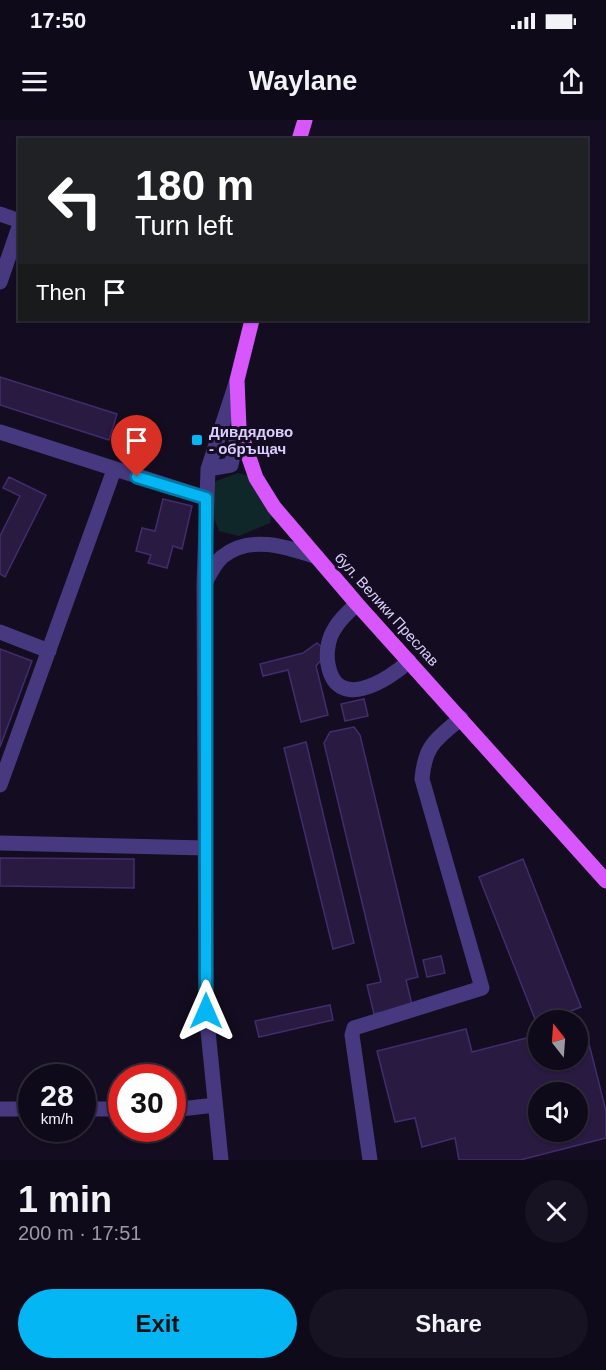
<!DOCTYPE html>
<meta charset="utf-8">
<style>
:root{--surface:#0f0a19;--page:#181322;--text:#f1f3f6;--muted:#9b9aa2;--line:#2f2b38;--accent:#04b6f4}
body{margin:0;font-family:Arial,sans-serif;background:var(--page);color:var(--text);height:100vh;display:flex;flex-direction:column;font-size:22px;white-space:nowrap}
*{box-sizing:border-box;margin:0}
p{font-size:20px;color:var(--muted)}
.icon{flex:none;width:33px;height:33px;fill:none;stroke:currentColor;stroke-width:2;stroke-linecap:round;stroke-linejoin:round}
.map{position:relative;height:1040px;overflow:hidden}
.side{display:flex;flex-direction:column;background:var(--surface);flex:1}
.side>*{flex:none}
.banner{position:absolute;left:18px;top:18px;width:570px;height:183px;border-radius:0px;box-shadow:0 2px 4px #0004,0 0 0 2px var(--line);background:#202124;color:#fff;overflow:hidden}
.needle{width:39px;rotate:343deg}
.tools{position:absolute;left:528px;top:890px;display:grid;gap:12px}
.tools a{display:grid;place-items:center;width:60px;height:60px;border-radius:50%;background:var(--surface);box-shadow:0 2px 4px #0004,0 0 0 2px var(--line);font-size:30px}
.speed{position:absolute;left:18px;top:944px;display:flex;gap:12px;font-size:30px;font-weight:700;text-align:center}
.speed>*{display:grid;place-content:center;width:78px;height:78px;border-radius:50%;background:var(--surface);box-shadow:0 2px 4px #0004,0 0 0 2px var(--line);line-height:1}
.speed small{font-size:15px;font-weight:400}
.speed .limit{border:9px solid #d22;background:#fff;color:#111}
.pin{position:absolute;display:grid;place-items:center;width:51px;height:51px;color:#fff;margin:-62px -26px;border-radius:50% 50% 50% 0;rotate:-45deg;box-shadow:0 0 6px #0007}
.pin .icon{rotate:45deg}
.me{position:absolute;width:66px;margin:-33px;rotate:0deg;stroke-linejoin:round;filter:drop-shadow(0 0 4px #0008)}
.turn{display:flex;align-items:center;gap:21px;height:126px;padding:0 18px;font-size:27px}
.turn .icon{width:78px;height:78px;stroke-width:2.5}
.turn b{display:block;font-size:42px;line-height:51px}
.then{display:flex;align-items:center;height:57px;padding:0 18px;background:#0003;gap:12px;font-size:22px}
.round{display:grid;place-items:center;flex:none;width:63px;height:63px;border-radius:32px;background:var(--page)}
.head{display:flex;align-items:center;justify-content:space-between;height:102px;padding:0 18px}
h1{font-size:36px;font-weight:700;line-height:45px}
.action{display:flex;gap:12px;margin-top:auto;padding:12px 18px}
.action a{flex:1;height:69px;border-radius:36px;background:var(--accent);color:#111;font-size:24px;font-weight:700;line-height:69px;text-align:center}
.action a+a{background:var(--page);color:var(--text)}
.status{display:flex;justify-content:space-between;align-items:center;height:42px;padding:0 30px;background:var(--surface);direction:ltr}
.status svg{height:16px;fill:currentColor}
header{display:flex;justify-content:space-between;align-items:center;height:78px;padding:0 18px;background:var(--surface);font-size:27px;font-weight:700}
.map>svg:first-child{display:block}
.green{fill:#10272a}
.building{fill:#281a41;stroke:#432c6d;stroke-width:1.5;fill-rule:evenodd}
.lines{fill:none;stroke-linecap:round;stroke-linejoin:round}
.minor{stroke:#47397f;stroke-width:15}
.major{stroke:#d857fc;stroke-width:15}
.route-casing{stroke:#03769f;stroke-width:15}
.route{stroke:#04b6f4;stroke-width:10}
.poi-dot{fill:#04b6f4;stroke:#140d21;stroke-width:2}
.labels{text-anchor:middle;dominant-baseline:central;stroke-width:6;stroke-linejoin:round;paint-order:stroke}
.poi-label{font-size:15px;font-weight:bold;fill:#dbcefe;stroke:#140d21;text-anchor:start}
.street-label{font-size:15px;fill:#dbcefe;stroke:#140d21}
</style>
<div class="status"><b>17:50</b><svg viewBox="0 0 49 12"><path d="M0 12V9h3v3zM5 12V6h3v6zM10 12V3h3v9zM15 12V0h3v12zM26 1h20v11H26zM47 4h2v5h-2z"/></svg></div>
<header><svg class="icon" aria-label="menu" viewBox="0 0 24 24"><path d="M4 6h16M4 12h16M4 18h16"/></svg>Waylane<svg class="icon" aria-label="share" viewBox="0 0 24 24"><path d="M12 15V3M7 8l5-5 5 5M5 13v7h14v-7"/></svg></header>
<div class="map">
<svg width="606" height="1040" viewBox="0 0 606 1040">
<rect width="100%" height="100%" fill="#140d21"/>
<path class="green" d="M 238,353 L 256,358 L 274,387 L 270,403 L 239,416 L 219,411 L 206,378 L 216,361 Z"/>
<path class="building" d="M 0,257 L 117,294 L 109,320 L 0,285 Z
M 9,357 L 46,375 L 5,457 L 0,454 L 0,416 L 20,376 L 3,368 Z
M 163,379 L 192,386 L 182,429 L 173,426 L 167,448 L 148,443 L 151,435 L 136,431 L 142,408 L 155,411 Z
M 317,523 L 328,532 L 316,546 L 328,595 L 301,602 L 288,550 L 263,556 L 260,544 L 303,533 Z
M 0,529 L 32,541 L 0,627 Z
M 364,579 L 368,596 L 345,601 L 341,584 Z
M 354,607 L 360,615 L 418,857 L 406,860 L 412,885 L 374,894 L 367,865 L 381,862 L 324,623 L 330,612 Z
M 306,622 L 354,823 L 333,829 L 284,628 Z
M 0,738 L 134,739 L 134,768 L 0,766 Z
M 523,739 L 581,887 L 548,900 L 538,900 L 537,904 L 479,757 Z
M 441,836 L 445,853 L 427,857 L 423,840 Z
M 330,885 L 333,900 L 259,917 L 255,901 Z
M 584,904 L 606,991 L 606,1018 L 520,1040 L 459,1040 L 455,1018 L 422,1027 L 415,998 L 395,1002 L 377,931 L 466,909 L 472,932 L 538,915 L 538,939 L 578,939 L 578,905 ZM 538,972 L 578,972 L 578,1011 L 538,1011 Z
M 172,960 L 174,960 L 174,981 L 172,981 Z"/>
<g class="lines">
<path class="minor" d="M 0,94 L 20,101
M 0,162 L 20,104
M 236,263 L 208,349 L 231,345 L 239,308
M 0,312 L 206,378
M 208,349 L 204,465 L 206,891 L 221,1040
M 204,465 C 209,456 214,444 222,437 C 250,414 287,427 317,437
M 357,484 C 349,491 340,499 335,508 C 328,518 326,533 328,544 C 336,593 389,560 409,541
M 0,512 L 49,531
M 0,665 L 114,350
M 0,723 L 205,728
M 0,989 L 32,989
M 82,989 L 122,989
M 172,990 L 215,985
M 370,1040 L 352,915 L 354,908 L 482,868 L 422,659 C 425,624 436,620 461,598"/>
<path class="major" d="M 299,20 L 305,0
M 252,200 L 237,260 L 239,308 L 256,358 L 274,387 L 357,484 L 606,761"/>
</g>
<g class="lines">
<g class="route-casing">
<path id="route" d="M 137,357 L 206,378 L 206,891"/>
</g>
<use href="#route" class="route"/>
</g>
<rect class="poi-dot" x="191" y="314" width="12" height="12" rx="3"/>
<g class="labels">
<g class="poi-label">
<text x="209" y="311">Дивдядово<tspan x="209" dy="17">- обръщач</tspan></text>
</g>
<g class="street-label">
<text transform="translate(387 489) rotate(48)">бул. Велики Преслав</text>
</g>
</g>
</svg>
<div class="tools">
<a><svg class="needle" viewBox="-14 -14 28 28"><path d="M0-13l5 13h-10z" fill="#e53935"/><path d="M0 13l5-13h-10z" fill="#9b9aa2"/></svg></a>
<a><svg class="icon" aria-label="sound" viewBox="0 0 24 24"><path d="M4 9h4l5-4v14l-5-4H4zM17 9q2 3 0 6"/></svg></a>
</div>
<div class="speed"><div>28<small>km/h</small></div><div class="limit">30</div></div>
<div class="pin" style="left:137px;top:357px;background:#d93025"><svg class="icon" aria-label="arrive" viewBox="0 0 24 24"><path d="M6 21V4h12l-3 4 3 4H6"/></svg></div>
<svg class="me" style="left:206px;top:891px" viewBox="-20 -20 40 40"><path d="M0-17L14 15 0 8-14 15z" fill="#04b6f4" stroke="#fff" stroke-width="4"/></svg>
<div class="banner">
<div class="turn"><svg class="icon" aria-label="left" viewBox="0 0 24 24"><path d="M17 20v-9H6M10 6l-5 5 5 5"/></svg><div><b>180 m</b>Turn left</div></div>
<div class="then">Then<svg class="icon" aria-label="arrive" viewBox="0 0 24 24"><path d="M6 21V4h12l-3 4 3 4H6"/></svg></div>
</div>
</div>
<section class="side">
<div class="head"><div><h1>1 min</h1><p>200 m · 17:51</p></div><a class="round"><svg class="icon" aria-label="close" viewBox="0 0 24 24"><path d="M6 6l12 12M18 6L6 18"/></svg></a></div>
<div class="action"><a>Exit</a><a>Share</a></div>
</section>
